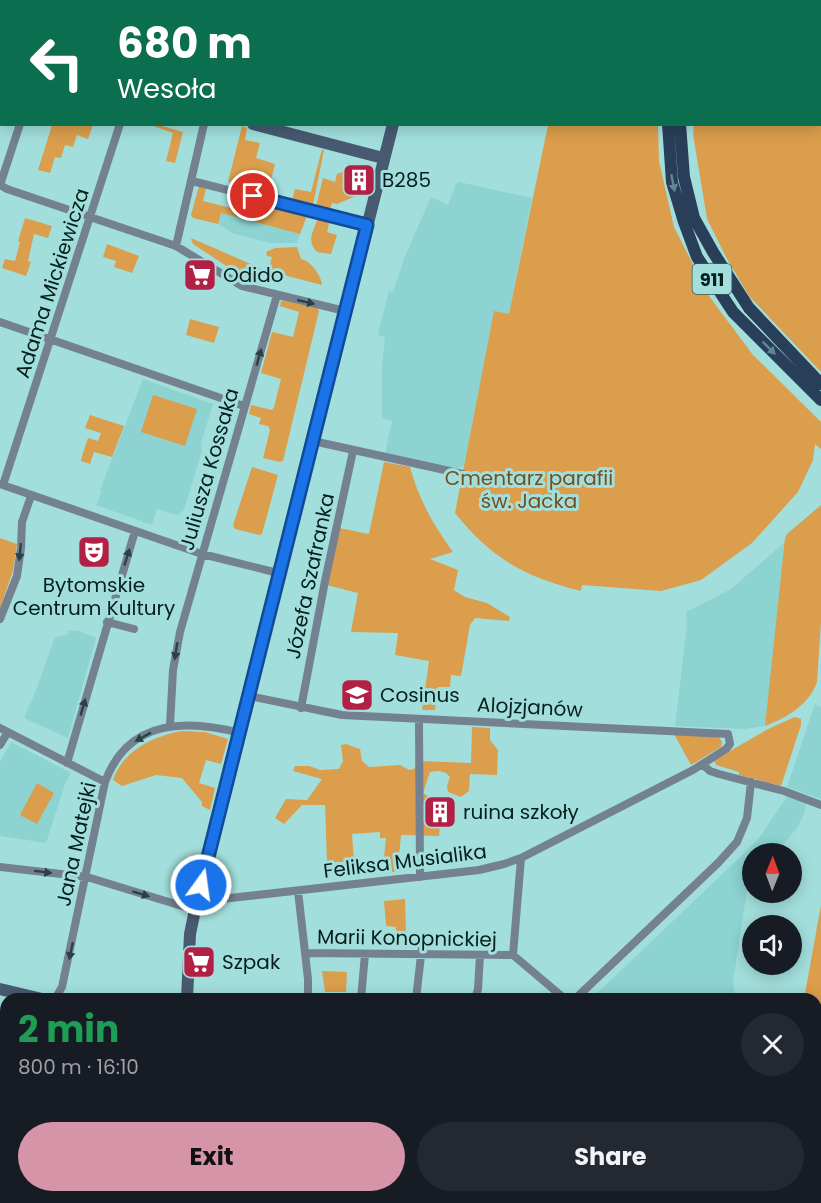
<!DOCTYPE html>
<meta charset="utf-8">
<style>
:root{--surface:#171b24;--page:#242831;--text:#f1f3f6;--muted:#9ea1a6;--accent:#d594a7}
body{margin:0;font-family:Poppins,sans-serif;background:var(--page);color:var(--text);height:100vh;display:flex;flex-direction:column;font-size:22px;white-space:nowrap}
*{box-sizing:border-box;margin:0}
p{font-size:20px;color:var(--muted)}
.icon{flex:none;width:33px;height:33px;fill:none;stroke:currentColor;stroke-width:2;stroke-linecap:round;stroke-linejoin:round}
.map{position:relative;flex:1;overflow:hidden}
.details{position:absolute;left:0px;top:993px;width:822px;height:210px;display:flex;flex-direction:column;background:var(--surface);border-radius:18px 18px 0 0;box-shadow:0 3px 15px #0003}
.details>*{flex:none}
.guide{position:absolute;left:0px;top:0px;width:822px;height:126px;box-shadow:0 3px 15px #0003;background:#0b6e4f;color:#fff;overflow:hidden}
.needle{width:39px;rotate:1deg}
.buttons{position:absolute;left:742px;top:843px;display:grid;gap:12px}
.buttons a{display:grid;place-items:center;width:60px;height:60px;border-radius:50%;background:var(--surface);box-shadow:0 3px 15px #0003;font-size:30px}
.pin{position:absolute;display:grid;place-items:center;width:51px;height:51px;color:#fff;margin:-26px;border:3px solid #fff;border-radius:50%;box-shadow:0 2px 6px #0007}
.me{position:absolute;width:66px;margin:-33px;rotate:14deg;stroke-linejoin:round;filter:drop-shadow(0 0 4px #0008)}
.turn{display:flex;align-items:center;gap:21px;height:126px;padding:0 18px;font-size:27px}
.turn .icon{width:78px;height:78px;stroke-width:2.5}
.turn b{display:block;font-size:42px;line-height:51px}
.round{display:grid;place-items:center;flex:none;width:63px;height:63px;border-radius:32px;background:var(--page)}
.headline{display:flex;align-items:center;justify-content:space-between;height:102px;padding:0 18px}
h1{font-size:36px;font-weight:700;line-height:45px;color:#1e9e55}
.cta{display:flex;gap:12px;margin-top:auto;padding:12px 18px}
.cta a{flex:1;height:69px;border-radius:36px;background:var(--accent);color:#111;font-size:24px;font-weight:700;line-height:69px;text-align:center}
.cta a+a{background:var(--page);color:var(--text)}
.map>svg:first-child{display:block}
.built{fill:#8cd3d1}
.green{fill:#da9e4c}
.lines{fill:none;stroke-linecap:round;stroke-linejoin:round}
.street{stroke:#748190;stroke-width:8}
.secondary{stroke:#485a70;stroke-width:12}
.primary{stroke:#293f59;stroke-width:12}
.oneway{fill:#5f8794}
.oneway2{fill:#2c4146}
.route-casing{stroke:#114b97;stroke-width:15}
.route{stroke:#1a73e8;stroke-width:10}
.labels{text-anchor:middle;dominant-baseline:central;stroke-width:6;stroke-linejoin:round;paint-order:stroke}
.shield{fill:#a2dfdc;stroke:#355957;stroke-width:1.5}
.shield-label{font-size:18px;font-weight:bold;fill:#061f1e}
.poi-label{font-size:20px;fill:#061f1e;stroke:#a2dfdc;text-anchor:start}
.street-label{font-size:20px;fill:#061f1e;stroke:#a2dfdc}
.park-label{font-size:20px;fill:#735020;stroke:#a2dfdc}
</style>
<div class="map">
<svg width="821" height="1203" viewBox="0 0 821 1203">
<rect width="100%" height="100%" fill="#a2dfdc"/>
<path class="built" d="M 459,182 L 532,198 L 509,314 L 494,312 L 464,466 L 457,468 L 402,459 L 385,454 L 392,421 L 382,418 L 382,365 L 385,337 L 378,335 L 389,291 L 393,292 L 404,259 L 431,197 L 448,205 L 456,184 Z
M 221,213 L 300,234 L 297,243 L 271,243 L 232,233 L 218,224 Z
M 143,379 L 213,404 L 201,443 L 202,451 L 184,510 L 177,515 L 157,509 L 152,525 L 96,505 L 102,491 L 100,490 Z
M 785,542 L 765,726 L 744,729 L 675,726 L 687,625 L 686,612 L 731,589 Z
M 68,630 L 79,631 L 96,638 L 68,738 L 24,718 L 36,690 L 55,637 L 68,635 Z
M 815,704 L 821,707 L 821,799 L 787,787 Z
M 11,742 L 71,773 L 65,784 L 46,843 L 0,836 L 0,762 Z
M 788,795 L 806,802 L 804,814 L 797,828 L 776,853 L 753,854 L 753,883 L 747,890 L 746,896 L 733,982 L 735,999 L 591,999 L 757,841 Z
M 821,1087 L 821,1193 L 816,1192 L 816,1119 Z"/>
<path class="green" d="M 711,0 L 821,0 L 821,372 L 749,296 L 726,257 L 707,219 L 693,134 L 694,125 L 820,124 L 820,2 L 711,1 Z
M 52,125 L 93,125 L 88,139 L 77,135 L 73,147 L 65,145 L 61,158 L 55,157 L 50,173 L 38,170 Z
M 151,125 L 159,125 L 183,132 L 175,163 L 166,161 L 173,133 Z
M 548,125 L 658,125 L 659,161 L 674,227 L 709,296 L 753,355 L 821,422 L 821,449 L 815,444 L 813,460 L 798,492 L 752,543 L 701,580 L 661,591 L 582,585 L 581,591 C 525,577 492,559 455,513 L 494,311 L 509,314 Z
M 242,126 L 247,128 L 245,140 L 260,143 L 256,158 L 275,164 L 268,192 L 257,189 L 260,175 L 245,172 L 241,185 L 228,182 Z
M 322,149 L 324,150 L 313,205 L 292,200 L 295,189 L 311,192 Z
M 347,163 L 362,167 L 359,176 L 370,179 L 368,186 L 363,185 L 356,196 L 337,204 L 332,203 L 330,209 L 316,206 L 323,178 L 335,182 L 337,174 L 342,172 L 358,176 L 359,174 L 347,168 Z
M 199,186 L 206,188 L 203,201 L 235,209 L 239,196 L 307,213 L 307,216 L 300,234 L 221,213 L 218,224 L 193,218 L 191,215 Z
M 25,218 L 52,226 L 48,238 L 34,234 L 28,261 L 31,262 L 26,276 L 2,268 L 5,259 L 15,261 L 20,242 L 18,241 Z
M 318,218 L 330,220 L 327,232 L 337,235 L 331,254 L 317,252 C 306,241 313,232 318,218 Z
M 191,238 L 260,268 L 256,281 L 237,273 L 193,244 Z
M 107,244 L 139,256 L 132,273 L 114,267 L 116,261 L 103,257 Z
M 297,247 L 301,259 C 311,261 321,275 322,285 L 268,271 L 272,257 L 267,256 L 266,252 L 275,248 Z
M 284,300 L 317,308 L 319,311 L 283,461 L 280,462 L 263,458 L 270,430 L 268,426 L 259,424 L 261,418 L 249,414 L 251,405 L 272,410 L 274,407 L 281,379 L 261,373 L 272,332 L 293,337 L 299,312 L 280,306 L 281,301 Z
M 190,319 L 219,327 L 214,343 L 186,335 Z
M 153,395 L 197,409 L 185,446 L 141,432 Z
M 90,415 L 124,426 L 112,457 L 94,452 L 90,464 L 81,461 L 81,459 L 88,438 L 98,441 L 101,433 L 85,428 Z
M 384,462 L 410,467 C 418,498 434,526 453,552 L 430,559 L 458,570 L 454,590 L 465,597 L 487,603 L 510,617 L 509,621 L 475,618 L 470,625 L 461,676 L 451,675 L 450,687 L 438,687 L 435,710 L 422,710 L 429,661 L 395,655 L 398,633 L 351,632 L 358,593 L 327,585 L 339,528 L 369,534 Z
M 252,467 L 278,475 L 262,534 L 259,535 L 235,529 L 233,525 Z
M 821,505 L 821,622 L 817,682 C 809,705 786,718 765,726 L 785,538 L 787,534 Z
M 0,538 L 17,544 L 13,571 L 0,608 Z
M 795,717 L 801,719 L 801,725 L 781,786 L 739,775 L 739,772 L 716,765 L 714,760 L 770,728 Z
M 472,727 L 490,728 L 490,740 L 498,750 L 497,775 L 470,774 L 469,791 L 461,797 L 448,792 L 447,786 L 450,777 L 446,773 L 439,771 L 430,772 L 423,793 L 429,797 L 429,823 L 440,824 L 439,836 L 401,835 L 399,856 L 402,871 L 392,872 L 390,857 L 384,857 L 386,838 L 380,838 L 380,832 L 352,834 L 354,861 L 327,863 L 325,805 L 302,805 L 284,824 L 275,818 L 286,799 L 307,800 L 322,779 L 293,771 L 295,766 L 309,766 L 320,770 L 339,769 L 343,761 L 341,745 L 346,744 L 360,749 L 362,761 L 369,767 L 400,765 L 409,770 L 414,769 L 420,761 L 471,763 Z
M 182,731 L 205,732 L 228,739 L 221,764 L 206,760 L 199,783 L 215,788 L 210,810 L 202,806 L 202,802 L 182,778 L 156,775 L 122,786 L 113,780 C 123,751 153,736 182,731 Z
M 674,734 L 719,737 L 722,742 L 721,747 L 691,765 Z
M 37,783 L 54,793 L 37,824 L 20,815 Z
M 405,899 L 406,934 L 396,934 L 396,927 L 386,926 L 384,901 Z
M 821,905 L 821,1019 L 816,1049 L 816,999 L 804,999 Z
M 322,971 L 347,972 L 346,992 L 325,992 Z
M 467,1197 L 541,1197 L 540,1203 L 465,1203 Z
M 679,1197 L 743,1197 L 741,1203 L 679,1203 Z"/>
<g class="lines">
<path class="street" d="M 320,0 L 325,2
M 49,2 L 49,0
M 150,2 L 150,0
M 233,2 L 233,0
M 192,181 L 367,225
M 0,185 L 7,189 L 176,246 L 242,286 L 345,311
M 0,185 L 20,124
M 176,246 L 204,124
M 0,322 L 244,406
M 313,441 L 463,474
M 0,484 L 202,554 L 278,573
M 3,485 L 120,124
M 0,619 L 17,576 L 21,548 L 22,522 L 31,496
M 107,622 L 134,629
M 301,708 L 325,581 L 353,451
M 419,723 L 420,877
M 170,725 L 173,670 L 180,632 L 277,295
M 0,728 L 105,782
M 0,745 L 8,732
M 67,763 L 135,531
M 703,765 L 710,771 L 719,774 L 784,791 L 821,805
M 0,867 L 87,877 L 195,910
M 298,891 L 308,979 L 308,999
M 197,900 L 204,901 L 479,870 L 504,864 L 521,858 L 693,770 L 726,749 L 730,744 L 728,734 L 342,715 L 249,696
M 305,953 L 513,955 L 565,999
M 513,955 L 521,858
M 55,999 L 62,987 L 105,782 C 128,719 186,719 240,733
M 361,999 L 365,954
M 416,999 L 423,938
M 475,999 L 478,989 L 480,955
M 575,999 L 718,863 L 737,842 L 747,818 L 751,782
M 821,1042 L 818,1057 L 821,1071
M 816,1111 L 821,1076
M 0,1142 L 6,1138
M 99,1197 L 104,1203
M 199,1197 L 201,1203
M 212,1203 L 229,1203
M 365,1203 L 366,1197
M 462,1203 L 463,1197"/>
<path class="secondary" d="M 424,2 L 424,0
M 0,49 L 2,49
M 253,124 L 383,158
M 0,989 L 42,999
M 187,999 L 190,934 L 197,900 L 393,124
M 211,1197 L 212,1203"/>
<path class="primary" d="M 683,2 L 683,0
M 697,2 L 697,0
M 668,124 L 672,182 L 684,222 L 697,257 L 733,312 L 821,400
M 680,124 L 684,177 L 694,218 L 713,252 L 749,308 L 821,384"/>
</g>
<defs><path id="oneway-solid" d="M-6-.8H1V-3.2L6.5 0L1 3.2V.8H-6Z" transform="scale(1.5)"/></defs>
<g class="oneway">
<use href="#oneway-solid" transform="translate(673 183) rotate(79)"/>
<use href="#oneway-solid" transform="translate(769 348) rotate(45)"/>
</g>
<g class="oneway2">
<use href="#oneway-solid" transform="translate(306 302) rotate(13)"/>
<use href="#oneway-solid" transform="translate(259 357) rotate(-74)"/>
<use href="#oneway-solid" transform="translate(20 552) rotate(96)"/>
<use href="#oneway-solid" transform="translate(127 557) rotate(-73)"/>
<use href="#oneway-solid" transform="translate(176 651) rotate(99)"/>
<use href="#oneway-solid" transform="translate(83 707) rotate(-74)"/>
<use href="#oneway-solid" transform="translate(143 737) rotate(151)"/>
<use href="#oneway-solid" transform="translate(43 872) rotate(7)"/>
<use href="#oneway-solid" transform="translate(141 894) rotate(17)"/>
<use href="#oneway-solid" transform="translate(71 951) rotate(102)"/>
</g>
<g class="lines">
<g class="route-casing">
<path id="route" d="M 201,885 L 367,225 L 253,196"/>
</g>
<use href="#route" class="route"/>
</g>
<defs>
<g id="building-square" transform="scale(1.725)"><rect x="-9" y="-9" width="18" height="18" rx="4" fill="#b22046" stroke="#a2dfdc"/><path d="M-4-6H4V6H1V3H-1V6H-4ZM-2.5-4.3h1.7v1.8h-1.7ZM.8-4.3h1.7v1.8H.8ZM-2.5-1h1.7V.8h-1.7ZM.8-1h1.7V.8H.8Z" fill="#fff"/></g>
<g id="supermarket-square" transform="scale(1.725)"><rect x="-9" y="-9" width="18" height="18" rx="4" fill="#b22046" stroke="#a2dfdc"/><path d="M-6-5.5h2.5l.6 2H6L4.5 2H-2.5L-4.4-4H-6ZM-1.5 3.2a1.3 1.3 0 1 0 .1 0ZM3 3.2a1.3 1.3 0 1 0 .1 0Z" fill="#fff"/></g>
<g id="theatre-square" transform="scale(1.725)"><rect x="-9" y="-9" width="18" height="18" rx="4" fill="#b22046" stroke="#a2dfdc"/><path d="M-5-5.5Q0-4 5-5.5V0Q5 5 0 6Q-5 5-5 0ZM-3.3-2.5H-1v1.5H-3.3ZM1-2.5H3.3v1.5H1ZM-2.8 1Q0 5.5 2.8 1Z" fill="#fff"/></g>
<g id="school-square" transform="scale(1.725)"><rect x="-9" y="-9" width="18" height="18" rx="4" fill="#b22046" stroke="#a2dfdc"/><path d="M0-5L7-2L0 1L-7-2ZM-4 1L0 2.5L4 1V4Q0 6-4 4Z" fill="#fff"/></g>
</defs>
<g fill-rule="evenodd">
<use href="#building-square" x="359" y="180"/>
<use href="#supermarket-square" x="200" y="275"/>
<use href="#theatre-square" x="94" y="552"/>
<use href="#school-square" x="357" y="695"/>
<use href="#building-square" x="440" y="812"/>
<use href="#supermarket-square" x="199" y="962"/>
</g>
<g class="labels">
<rect class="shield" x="692.5" y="264" width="39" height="30" rx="4.5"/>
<g class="shield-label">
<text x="712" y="279">911</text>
</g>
<g class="poi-label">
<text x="382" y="180">B285</text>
<text x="223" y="275">Odido</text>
<text x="94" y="585" text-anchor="middle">Bytomskie<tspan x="94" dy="23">Centrum Kultury</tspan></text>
<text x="380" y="695">Cosinus</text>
<text x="463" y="812">ruina szkoły</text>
<text x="222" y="962">Szpak</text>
</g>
<g class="street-label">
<text transform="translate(52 283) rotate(-72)">Adama Mickiewicza</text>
<text transform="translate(209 469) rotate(-74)">Juliusza Kossaka</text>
<text transform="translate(310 576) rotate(-78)">Józefa Szafranka</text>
<text transform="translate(530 707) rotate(3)">Alojzjanów</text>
<text transform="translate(76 844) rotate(-78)">Jana Matejki</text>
<text transform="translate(405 861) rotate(-7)">Feliksa Musialika</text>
<text transform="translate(407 938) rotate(1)">Marii Konopnickiej</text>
</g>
<g class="park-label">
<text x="529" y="478">Cmentarz parafii<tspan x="529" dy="23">św. Jacka</tspan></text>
</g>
</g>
</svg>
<div class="buttons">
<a><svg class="needle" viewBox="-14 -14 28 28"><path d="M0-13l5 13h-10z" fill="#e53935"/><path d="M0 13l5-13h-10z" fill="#9ea1a6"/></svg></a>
<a><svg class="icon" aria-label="sound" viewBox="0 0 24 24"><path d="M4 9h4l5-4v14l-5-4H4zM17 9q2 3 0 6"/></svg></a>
</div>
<div class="pin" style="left:253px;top:196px;background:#d93025"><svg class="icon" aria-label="arrive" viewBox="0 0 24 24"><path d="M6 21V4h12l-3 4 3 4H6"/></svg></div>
<svg class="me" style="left:201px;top:885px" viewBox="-20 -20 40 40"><circle r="17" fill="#1a73e8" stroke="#fff" stroke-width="3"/><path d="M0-11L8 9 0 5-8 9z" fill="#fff"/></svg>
<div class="guide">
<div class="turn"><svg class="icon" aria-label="left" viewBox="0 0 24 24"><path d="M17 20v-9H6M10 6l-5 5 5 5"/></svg><div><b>680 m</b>Wesoła</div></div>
</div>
<section class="details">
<div class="headline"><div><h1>2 min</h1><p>800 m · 16:10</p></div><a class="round"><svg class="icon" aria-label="close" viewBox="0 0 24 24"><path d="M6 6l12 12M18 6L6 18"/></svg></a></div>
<div class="cta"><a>Exit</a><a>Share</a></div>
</section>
</div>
